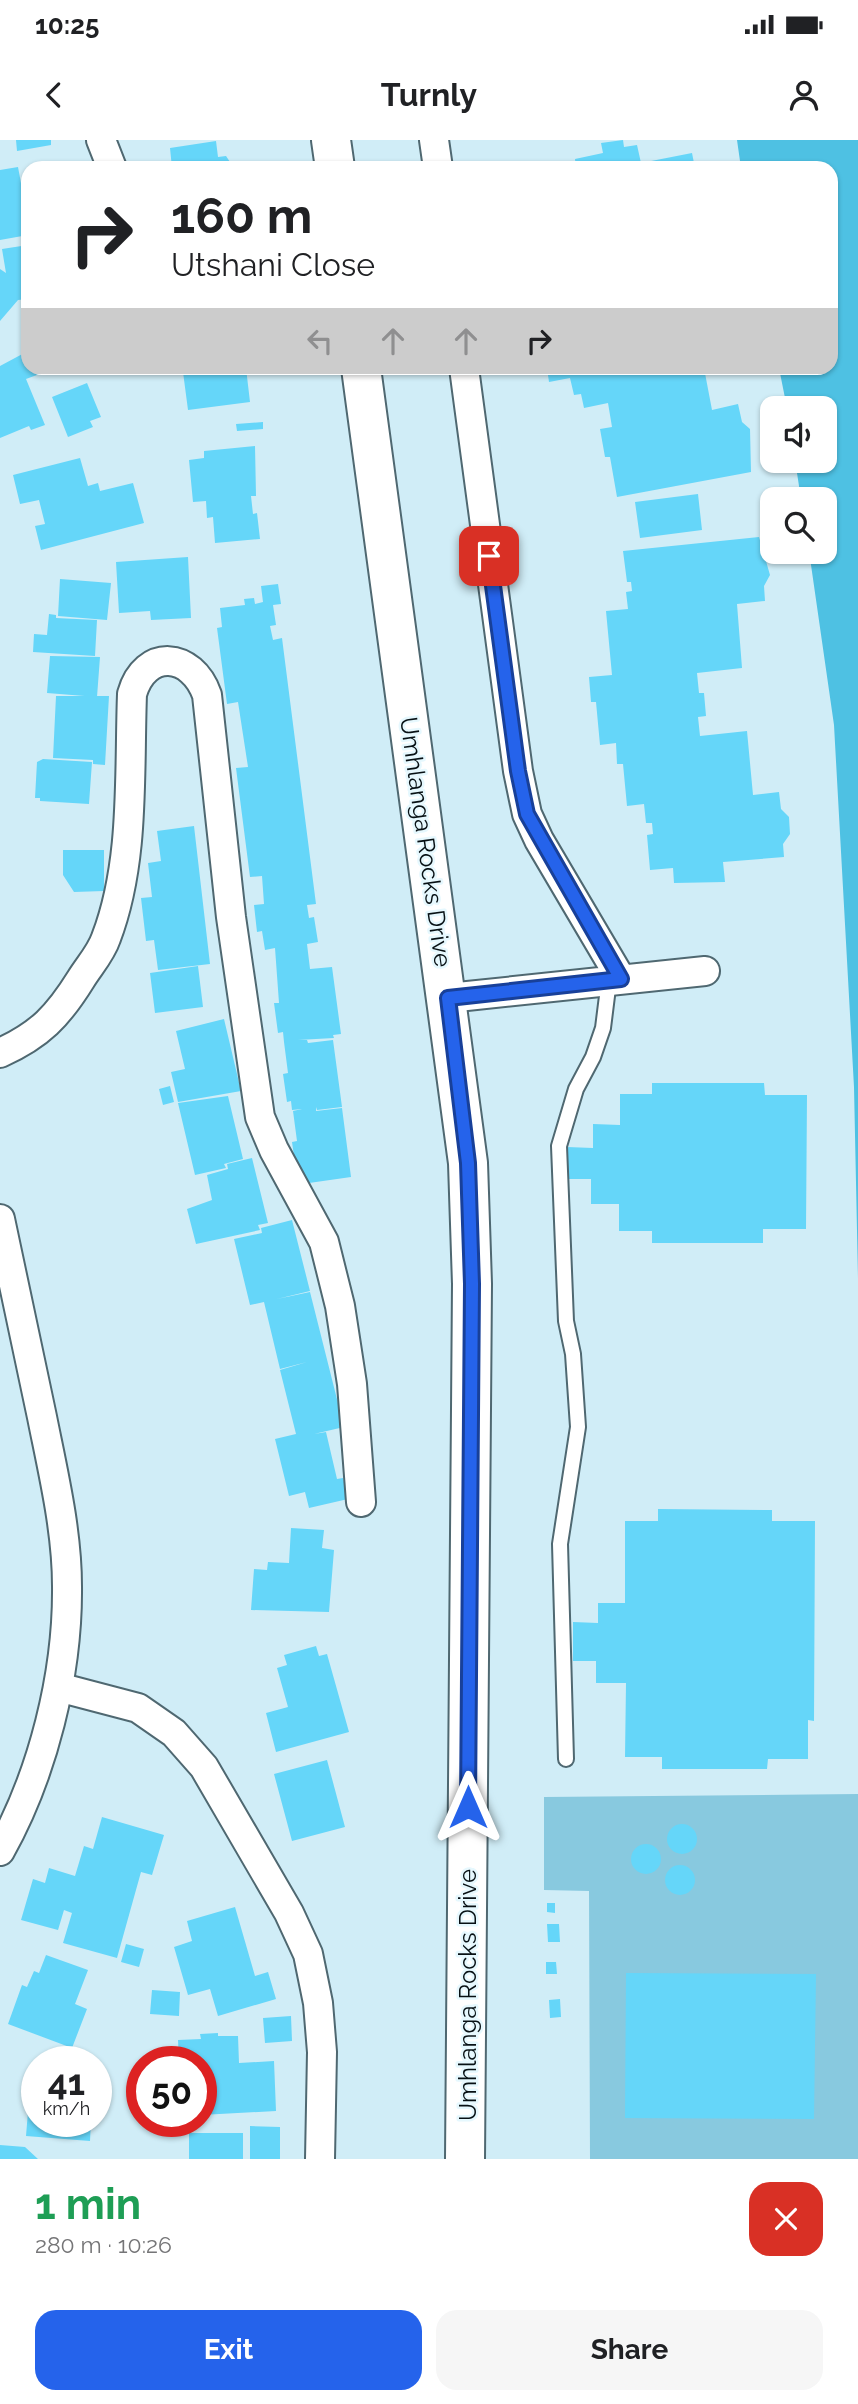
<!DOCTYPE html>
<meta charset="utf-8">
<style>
:root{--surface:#fff;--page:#f6f6f6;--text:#202124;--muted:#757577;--accent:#2563eb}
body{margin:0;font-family:Raleway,sans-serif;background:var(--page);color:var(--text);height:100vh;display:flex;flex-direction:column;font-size:26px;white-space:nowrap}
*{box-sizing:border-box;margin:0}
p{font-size:23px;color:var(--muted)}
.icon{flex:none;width:38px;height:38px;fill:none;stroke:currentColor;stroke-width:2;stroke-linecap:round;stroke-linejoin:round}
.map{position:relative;height:2019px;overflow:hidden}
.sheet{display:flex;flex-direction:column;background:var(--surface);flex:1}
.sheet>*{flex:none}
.hud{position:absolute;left:21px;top:21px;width:817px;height:214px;border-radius:21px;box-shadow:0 2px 5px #0004;background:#fff;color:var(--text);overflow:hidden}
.controls{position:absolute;left:760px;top:256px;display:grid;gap:14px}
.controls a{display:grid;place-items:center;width:77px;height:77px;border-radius:14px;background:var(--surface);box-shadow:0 2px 5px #0004;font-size:35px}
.speed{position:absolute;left:21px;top:1906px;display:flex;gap:14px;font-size:35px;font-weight:700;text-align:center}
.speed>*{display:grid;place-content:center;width:91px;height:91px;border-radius:50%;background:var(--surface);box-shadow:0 2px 5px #0004;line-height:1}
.speed small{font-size:18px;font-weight:400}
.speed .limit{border:10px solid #d22;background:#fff;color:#111}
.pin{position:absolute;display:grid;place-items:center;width:60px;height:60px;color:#fff;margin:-30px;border-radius:14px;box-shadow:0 4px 10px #0006}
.me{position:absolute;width:77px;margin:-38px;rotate:0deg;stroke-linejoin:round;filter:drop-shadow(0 0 5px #0008)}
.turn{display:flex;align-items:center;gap:24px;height:147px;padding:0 35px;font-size:32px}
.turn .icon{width:91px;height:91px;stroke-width:2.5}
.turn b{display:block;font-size:49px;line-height:60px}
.lanes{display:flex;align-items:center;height:66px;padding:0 35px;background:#0003;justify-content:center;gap:35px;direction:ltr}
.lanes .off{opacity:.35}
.round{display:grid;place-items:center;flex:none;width:74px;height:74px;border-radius:21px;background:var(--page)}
.overview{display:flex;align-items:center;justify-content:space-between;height:119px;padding:0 35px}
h1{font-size:42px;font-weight:700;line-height:52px;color:#1e9e55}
.cta{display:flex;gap:14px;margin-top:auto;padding:14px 35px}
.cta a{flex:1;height:80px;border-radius:21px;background:var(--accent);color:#fff;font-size:28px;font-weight:700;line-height:80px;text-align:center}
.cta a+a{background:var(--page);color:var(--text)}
.status{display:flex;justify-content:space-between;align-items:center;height:49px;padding:0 35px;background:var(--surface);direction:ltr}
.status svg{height:19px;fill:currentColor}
header{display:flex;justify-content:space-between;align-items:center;height:91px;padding:0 35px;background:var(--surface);font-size:32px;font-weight:700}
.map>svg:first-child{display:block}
.green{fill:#88c9df}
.forest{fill:#4ec1e3}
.building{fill:#65d6f9}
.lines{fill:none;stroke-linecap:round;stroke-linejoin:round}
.service-casing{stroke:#4f6871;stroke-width:18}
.minor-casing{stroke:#4f6871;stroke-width:32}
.secondary-casing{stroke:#4f6871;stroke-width:42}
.service{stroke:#fff;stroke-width:14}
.minor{stroke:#fff;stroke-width:28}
.secondary{stroke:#fff;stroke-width:38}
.route-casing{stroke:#184099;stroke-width:18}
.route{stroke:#2563eb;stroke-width:12}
.labels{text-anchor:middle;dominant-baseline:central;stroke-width:5;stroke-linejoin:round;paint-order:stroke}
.street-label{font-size:24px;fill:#071014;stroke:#e6f8fe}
</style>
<div class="status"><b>10:25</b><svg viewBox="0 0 49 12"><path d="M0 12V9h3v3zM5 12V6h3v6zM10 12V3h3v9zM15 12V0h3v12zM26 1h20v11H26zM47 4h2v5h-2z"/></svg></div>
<header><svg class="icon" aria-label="back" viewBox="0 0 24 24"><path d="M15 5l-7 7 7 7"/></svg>Turnly<svg class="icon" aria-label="person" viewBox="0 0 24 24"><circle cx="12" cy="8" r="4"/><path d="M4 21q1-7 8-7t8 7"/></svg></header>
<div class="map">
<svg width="858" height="2019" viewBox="0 0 858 2019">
<rect width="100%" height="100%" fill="#d0edf7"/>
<path class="green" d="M 858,1654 L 858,2019 L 590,2019 L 589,1751 L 544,1750 L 544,1657 Z"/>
<path class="forest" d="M 737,0 L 858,0 L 858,1138 L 854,947 L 834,585 L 809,411 L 824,411 L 824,359 L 801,359 L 795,320 L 824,320 L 824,268 L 787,268 L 779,228 L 831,228 L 831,28 L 741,28 Z"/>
<path class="building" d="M 16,0 L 51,0 L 51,5 L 17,11 Z
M 623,0 L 624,7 L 637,5 L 641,23 L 692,13 L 695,28 L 576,28 L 575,19 L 603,13 L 601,3 Z
M 216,1 L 218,17 L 226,16 L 234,28 L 172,28 L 170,8 Z
M 18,27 L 23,54 L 28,53 L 28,95 L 0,100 L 0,30 Z
M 28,105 L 28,159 L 18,160 L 0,181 L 0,129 L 6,133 L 2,109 Z
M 28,211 L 28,228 L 43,228 L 45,232 L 26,239 L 45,285 L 31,290 L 29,286 L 0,298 L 0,226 Z
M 192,228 L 246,228 L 250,262 L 188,270 L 183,232 L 192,231 Z
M 547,228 L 704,228 L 712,270 L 738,264 L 742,282 L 750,289 L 751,332 L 617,357 L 610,317 L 605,317 L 600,289 L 612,287 L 608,263 L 584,268 L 581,254 L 574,255 L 570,238 L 549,242 Z
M 87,243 L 101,277 L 90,281 L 93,287 L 68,297 L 52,257 Z
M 263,282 L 263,289 L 237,291 L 236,284 Z
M 255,306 L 256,356 L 251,356 L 253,374 L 257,373 L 260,399 L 215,403 L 213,377 L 207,378 L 206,361 L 193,362 L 189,320 L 204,318 L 204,311 Z
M 80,318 L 88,346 L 98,343 L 100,351 L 133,343 L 144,383 L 41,410 L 35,386 L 45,384 L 39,360 L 20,364 L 13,335 Z
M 698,354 L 702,390 L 640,398 L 635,362 Z
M 759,397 L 770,435 L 764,446 L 765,461 L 737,464 L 742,528 L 697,533 L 699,553 L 704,553 L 706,576 L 698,577 L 700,596 L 747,591 L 753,655 L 779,652 L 781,669 L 789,677 L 790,694 L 783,704 L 784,717 L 723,722 L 725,742 L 674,743 L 673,728 L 650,730 L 647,695 L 653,694 L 652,683 L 646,683 L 644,664 L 627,666 L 623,624 L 617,624 L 616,603 L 600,605 L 596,562 L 591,562 L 589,537 L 612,535 L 606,471 L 628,469 L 626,452 L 632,451 L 631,442 L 627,442 L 623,411 Z
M 188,417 L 191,478 L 151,480 L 150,471 L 119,473 L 116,422 Z
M 60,439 L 111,443 L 107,480 L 58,476 Z
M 278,444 L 281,464 L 273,465 L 276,485 L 270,486 L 273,500 L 282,498 L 316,764 L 307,765 L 309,778 L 314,777 L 318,802 L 307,804 L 310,829 L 332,827 L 341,894 L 333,895 L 334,898 L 298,900 L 307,900 L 308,903 L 333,900 L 342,967 L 317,970 L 316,967 L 316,971 L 342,968 L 351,1037 L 302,1044 L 296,1030 L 292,1002 L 297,1001 L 293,971 L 302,969 L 292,970 L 291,961 L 287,962 L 283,934 L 288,933 L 284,902 L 283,892 L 278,893 L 274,863 L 279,863 L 275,808 L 265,810 L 262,791 L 257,792 L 254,765 L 264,764 L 262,736 L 250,737 L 236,628 L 248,627 L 238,562 L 227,564 L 217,488 L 222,487 L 220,468 L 245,465 L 244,459 L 254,458 L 255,464 L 263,462 L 261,446 Z
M 49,474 L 56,475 L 56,478 L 97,480 L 95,516 L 33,512 L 34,494 L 47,495 Z
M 50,516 L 100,517 L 97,557 L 47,553 Z
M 56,556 L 109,556 L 105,625 L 93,624 L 93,620 L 53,618 Z
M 43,619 L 92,622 L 89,664 L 40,661 L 40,658 L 35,658 L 37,622 Z
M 194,686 L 210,824 L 158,830 L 154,800 L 146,801 L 141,758 L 152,757 L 148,723 L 161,721 L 157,691 Z
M 63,710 L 104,710 L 104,751 L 74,752 L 63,735 Z
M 198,826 L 203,867 L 155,873 L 150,833 Z
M 224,879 L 241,951 L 178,962 L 171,932 L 185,929 L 176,891 Z
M 652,943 L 764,943 L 765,955 L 807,955 L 806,1089 L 763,1089 L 763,1103 L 652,1103 L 652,1091 L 619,1091 L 619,1064 L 591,1064 L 591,1039 L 567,1039 L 567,1007 L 593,1008 L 593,984 L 620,985 L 620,954 L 652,954 Z
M 170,946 L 174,962 L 163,965 L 159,949 Z
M 228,956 L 243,1019 L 224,1024 L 226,1028 L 195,1035 L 178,963 Z
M 252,1018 L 268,1083 L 258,1085 L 260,1090 L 196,1104 L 187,1069 L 212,1060 L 207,1035 L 228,1029 L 227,1024 Z
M 292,1080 L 310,1151 L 277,1159 L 310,1152 L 344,1287 L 314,1294 L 326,1292 L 337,1339 L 343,1338 L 348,1359 L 309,1368 L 305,1352 L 289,1356 L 275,1299 L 296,1294 L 280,1230 L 307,1222 L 280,1229 L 264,1162 L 250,1165 L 234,1099 L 262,1093 L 261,1088 Z
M 658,1369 L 772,1370 L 772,1381 L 815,1381 L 814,1581 L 808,1580 L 808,1619 L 768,1619 L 767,1629 L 662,1629 L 662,1617 L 625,1617 L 626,1543 L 596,1543 L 596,1521 L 573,1521 L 573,1482 L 598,1483 L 598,1463 L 625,1463 L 625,1381 L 658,1381 Z
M 291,1388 L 324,1390 L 322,1408 L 334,1410 L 329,1472 L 251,1470 L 254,1429 L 267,1430 L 268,1422 L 289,1423 Z
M 316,1506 L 319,1516 L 327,1514 L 349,1592 L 276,1612 L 266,1573 L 288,1567 L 277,1528 L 287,1525 L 284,1515 Z
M 327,1620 L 345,1687 L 292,1701 L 274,1634 Z
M 102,1677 L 164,1695 L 152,1735 L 141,1732 L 117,1818 L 63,1803 L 72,1773 L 64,1770 L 58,1790 L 21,1780 L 33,1739 L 45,1743 L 49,1728 L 75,1736 L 84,1706 L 93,1709 Z
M667 1699a15 15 0 1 1 30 0a15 15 0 1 1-30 0Z
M631 1719a15 15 0 1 1 30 0a15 15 0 1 1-30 0Z
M665 1740a15 15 0 1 1 30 0a15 15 0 1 1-30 0Z
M 547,1763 L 555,1763 L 555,1773 L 547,1772 Z
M 235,1767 L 255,1836 L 268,1832 L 276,1859 L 218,1876 L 210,1849 L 188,1855 L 174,1807 L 192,1801 L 187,1781 Z
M 547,1784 L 559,1784 L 560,1802 L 548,1802 Z
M 126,1804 L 144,1809 L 139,1827 L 121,1822 Z
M 46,1815 L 88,1830 L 75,1864 L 87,1869 L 72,1908 L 8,1884 L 22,1845 L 27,1847 L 34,1831 L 39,1833 Z
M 546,1822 L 556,1822 L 557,1834 L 546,1834 Z
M 626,1833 L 816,1834 L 814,1979 L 625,1978 Z
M 152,1850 L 180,1852 L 179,1876 L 150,1874 Z
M 560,1859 L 561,1877 L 550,1878 L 549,1860 Z
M 291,1876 L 292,1901 L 265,1903 L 263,1878 Z
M 218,1893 L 218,1896 L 238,1896 L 239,1923 L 274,1921 L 276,1971 L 201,1975 L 201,1922 L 179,1922 L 178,1900 L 201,1899 L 200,1894 Z
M 30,1947 L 37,1948 L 37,1981 L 91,1981 L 90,2001 L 26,1996 Z
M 250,1986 L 280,1987 L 280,2019 L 250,2019 Z
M 189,1993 L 243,1993 L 243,2019 L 189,2019 Z
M 0,2005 L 25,2007 L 38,2019 L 0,2019 Z"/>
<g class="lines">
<g class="service-casing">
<path id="service" d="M 566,1619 L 560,1404 L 578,1287 L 573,1214 L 566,1181 L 559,1006 L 576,949 L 593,917 L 603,888 L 609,840"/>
</g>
<g class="minor-casing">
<path id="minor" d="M 101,0 L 112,28
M 434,0 L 438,28
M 464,228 L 518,631 L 527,674 L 539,700 L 621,839
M 448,858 L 705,831
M 0,913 C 40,895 58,876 81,839 C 89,826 101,813 106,798 C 135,722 129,635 132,554 C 145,508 192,512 207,555 L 231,777 L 260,977 L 274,1010 L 324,1102 L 340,1166 L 352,1244 L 361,1362
M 0,1079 C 14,1145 28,1211 42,1277 C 53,1332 67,1390 67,1446 C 68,1534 43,1634 0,1711
M 58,1547 L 138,1568 L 174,1593 L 204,1627 L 289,1773 L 308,1814 L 318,1863 L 322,1912 L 320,2019"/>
</g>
<g class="secondary-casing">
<path id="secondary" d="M 331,0 L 335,28
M 361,228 L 468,1023 L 472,1144 L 465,2019"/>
</g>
<use href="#service" class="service"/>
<use href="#minor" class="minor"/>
<use href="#secondary" class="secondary"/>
</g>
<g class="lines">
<g class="route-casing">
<path id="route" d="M 468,1667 L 472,1144 L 468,1023 L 448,858 L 621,839 L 527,674 L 518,631 L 489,416"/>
</g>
<use href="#route" class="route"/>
</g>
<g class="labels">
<g class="street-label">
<text transform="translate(426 702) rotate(82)">Umhlanga Rocks Drive</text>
<text transform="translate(467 1855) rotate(-90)">Umhlanga Rocks Drive</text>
</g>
</g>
</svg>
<div class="controls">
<a><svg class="icon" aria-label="sound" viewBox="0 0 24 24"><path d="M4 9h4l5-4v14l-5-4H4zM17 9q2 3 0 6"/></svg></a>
<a><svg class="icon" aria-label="search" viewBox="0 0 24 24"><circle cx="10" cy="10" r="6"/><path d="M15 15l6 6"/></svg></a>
</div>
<div class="speed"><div>41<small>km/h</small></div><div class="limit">50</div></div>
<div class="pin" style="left:489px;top:416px;background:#d93025"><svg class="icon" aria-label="arrive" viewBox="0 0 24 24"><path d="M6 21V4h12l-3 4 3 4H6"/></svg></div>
<svg class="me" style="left:468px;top:1667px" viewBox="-20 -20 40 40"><path d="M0-17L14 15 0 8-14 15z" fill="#2563eb" stroke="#fff" stroke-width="4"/></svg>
<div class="hud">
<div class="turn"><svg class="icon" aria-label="right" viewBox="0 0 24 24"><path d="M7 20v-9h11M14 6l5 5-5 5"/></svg><div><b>160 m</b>Utshani Close</div></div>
<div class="lanes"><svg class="icon off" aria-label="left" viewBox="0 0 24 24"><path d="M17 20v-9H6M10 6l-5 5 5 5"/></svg><svg class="icon off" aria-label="ahead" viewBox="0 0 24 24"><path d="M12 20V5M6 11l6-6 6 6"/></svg><svg class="icon off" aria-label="ahead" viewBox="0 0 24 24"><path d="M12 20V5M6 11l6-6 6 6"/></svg><svg class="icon" aria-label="right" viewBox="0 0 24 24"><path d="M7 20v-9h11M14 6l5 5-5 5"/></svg></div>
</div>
</div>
<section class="sheet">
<div class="overview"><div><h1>1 min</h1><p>280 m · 10:26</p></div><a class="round" style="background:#d93025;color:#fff"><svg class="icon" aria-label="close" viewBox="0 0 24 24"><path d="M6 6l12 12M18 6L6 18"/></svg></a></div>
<div class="cta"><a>Exit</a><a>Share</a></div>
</section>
